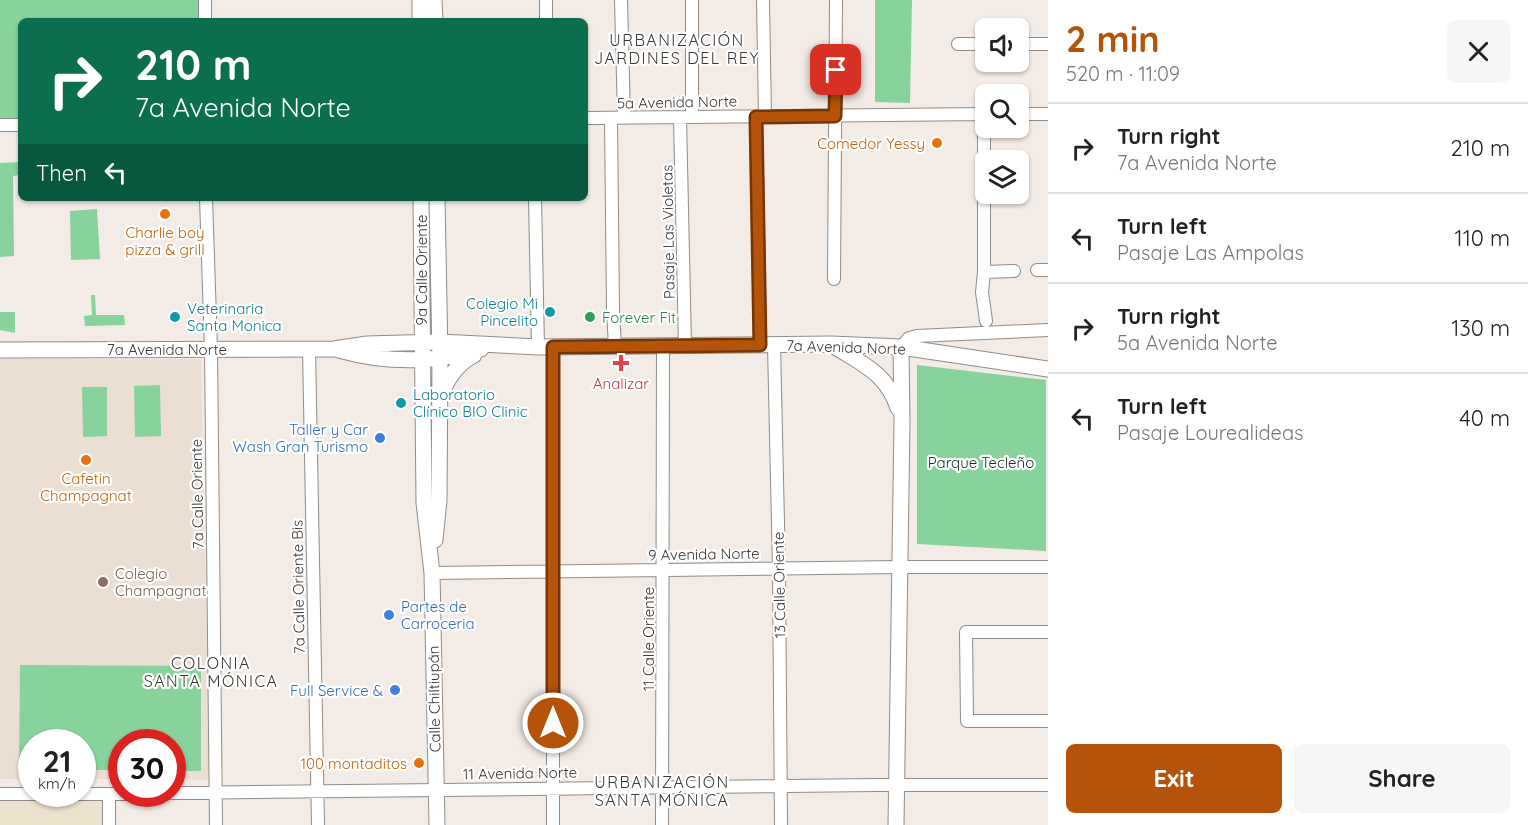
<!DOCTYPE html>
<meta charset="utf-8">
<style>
:root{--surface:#fff;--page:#f6f6f6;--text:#222;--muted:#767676;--line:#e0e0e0;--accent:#b45309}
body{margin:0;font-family:Quicksand,sans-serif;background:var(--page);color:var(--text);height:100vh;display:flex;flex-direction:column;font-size:22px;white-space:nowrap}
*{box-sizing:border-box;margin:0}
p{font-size:20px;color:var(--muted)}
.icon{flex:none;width:33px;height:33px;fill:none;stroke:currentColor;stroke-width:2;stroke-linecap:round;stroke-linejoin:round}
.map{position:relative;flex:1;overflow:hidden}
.panel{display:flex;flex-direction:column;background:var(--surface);width:480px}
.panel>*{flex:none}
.top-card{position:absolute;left:18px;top:18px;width:570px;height:183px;border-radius:9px;box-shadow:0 2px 4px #0004;background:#0b6e4f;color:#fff;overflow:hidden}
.fabs{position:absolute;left:975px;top:18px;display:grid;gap:12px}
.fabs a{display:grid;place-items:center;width:54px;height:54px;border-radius:9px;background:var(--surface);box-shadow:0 2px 4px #0004;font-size:30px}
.speed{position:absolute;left:18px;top:729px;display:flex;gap:12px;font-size:30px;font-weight:700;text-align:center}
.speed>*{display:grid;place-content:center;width:78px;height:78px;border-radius:50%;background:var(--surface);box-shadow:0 2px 4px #0004;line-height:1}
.speed small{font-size:15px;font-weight:400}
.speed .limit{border:9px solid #d22;background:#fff;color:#111}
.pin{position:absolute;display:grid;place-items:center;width:51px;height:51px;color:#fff;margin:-26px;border-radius:12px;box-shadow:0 3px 9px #0006}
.me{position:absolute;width:66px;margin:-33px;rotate:0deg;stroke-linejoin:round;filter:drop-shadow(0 0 4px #0008)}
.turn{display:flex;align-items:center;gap:21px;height:126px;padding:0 18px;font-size:27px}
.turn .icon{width:78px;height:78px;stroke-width:2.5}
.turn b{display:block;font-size:42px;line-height:51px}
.then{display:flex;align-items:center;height:57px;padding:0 18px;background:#0003;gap:12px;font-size:22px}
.round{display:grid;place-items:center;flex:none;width:63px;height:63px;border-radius:9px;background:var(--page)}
.summary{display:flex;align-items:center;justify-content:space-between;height:102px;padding:0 18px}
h1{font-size:36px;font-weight:800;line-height:45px;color:var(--accent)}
.button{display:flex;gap:12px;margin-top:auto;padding:12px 18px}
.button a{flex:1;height:69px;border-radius:9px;background:var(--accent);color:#fff;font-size:24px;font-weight:800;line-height:69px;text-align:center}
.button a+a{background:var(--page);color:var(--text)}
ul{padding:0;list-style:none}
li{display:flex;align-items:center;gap:18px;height:90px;padding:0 18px;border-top:2px solid var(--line)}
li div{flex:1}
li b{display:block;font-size:22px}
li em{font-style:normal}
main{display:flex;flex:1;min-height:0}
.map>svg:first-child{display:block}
.built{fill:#ebded3}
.medical{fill:#ede2cd}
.green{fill:#88d29c}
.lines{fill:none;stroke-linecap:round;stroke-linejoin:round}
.minor-casing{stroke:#928c86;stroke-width:14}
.major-casing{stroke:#928c86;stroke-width:17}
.minor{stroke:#fff;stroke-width:12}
.major{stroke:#fff;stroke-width:15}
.route-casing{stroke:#753606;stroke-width:15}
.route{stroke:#b45309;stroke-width:10}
.food-dot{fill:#e8710a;stroke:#fff;stroke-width:2}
.culture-dot{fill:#0f9aa8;stroke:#fff;stroke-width:2}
.leisure-dot{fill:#2e9e5b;stroke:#fff;stroke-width:2}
.health-dot{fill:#e0444e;stroke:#fff;stroke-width:2}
.shop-dot{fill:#3f7fe0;stroke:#fff;stroke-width:2}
.education-dot{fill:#8d6e63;stroke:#fff;stroke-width:2}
.labels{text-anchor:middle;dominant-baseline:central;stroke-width:4.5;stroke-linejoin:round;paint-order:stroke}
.street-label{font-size:15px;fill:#3a3735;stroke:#fff}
.food-label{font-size:15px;fill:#c56008;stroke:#fff;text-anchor:end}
.culture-label{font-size:15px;fill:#0d838f;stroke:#fff;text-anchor:start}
.leisure-label{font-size:15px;fill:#27864d;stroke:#fff;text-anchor:start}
.health-label{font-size:15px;fill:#be3a42;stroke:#fff}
.shop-label{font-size:15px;fill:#366cbe;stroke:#fff;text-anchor:end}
.park-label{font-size:15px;fill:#0f341c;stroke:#fff}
.education-label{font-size:15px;fill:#785e54;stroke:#fff;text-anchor:start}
.neighbourhood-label{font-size:16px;letter-spacing:1.5px;fill:#3a3735;stroke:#fff}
</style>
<main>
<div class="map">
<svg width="1048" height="825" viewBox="0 0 1048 825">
<rect width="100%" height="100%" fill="#f3ebe5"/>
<path class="built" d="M 0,359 L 201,359 L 210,780 L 173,779 L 172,742 L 122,742 L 121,779 L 83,779 L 82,742 L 32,742 L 31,779 L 0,779 Z"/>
<path class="medical" d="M 103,798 L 103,825 L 0,825 L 0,800 Z"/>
<path class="green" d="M 0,0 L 201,0 L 201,21 L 21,21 L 21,121 L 0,121 Z
M 875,0 L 912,0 L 910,103 L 875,102 Z
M 21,162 L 21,175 L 13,176 L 14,256 L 0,257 L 0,163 Z
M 97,209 L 100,259 L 71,260 L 70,211 Z
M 91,295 L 95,295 L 96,315 L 124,315 L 125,325 L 85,326 L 84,316 L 92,315 Z
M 0,312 L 15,312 L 15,333 L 0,330 Z
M 917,365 L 1046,380 L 1046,551 L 917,544 Z
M 160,385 L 161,436 L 135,437 L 134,386 Z
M 82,387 L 107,387 L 107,436 L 83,437 Z
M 20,665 L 201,666 L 201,771 L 173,771 L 172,742 L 122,742 L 121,770 L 83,770 L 82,742 L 32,742 L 31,770 L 19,770 Z"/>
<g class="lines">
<g class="minor-casing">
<path id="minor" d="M 546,0 L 546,21
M 621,0 L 624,118
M 692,0 L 692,117
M 763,0 L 765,116
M 205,21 L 205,0
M 958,44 L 986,44
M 1018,44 L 1048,44
M 984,114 L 984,272 L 982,292 L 986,321
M 1018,114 L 1048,114
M 680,117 L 685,346
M 756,117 L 760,345
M 585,118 L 986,114
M 611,118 L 613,310 L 615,347
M 0,125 L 21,125
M 206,198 L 211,349 L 216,825
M 535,198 L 538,347
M 1037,270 L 1048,270
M 984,272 L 1014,271
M 834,279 L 836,0
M 774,345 L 779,568 L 781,825
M 553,347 L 553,825
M 901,347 L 909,338 L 917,336 L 1048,330
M 309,349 L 318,825
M 432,573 L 900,567 L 1048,567
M 1048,632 L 966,632 L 967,721 L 1048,721
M 172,793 L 876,785 L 1048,785
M 0,794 L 135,794
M 109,794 L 109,825
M 662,825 L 663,346"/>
</g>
<g class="major-casing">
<path id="major" d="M 420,0 L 420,21
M 434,0 L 435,21
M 421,198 L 424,503 L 432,573 L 437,825
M 834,346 C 862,364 887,373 898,408
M 0,350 L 334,349 L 367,344 L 440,342 L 538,347 L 831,344 L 901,347 L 1048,369
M 339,350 C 371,359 406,362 440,358 C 453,357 467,352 481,349
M 442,392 C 449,376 458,363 474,355
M 435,540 L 439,500 L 440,358 L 437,198
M 896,825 L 902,422 L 901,347"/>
</g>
<use href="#minor" class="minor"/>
<use href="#major" class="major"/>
</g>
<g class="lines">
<g class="route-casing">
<path id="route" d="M 553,723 L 553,347 L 760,345 L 756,117 L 835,116 L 836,70"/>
</g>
<use href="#route" class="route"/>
</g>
<g class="food-dot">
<circle cx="937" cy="143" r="6"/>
<circle cx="165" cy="214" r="6"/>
<circle cx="86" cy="460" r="6"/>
<circle cx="419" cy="763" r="6"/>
</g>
<g class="culture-dot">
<circle cx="550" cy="312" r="6"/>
<circle cx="175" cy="317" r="6"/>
<circle cx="401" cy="403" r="6"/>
</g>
<circle class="leisure-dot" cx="590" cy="317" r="6"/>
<path class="health-dot" d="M618 354h6v6h6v6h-6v6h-6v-6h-6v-6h6z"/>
<g class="shop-dot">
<circle cx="380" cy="438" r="6"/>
<circle cx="389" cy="615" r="6"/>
<circle cx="395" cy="690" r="6"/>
</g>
<circle class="education-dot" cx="103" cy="582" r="6"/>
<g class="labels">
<g class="street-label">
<text transform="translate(677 102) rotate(-1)">5a Avenida Norte</text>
<text transform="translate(668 232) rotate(-91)">Pasaje Las Violetas</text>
<text transform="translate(421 270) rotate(-90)">9a Calle Oriente</text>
<text transform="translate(846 347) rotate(2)">7a Avenida Norte</text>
<text x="167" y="349">7a Avenida Norte</text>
<text transform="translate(197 494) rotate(-91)">7a Calle Oriente</text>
<text transform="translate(704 554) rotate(-1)">9 Avenida Norte</text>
<text transform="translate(779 585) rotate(-91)">13 Calle Oriente</text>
<text transform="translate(298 587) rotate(-91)">7a Calle Oriente Bis</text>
<text transform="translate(648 639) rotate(-90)">11 Calle Oriente</text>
<text transform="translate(434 699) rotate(-91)">Calle Chiltiupán</text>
<text transform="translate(520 773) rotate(-1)">11 Avenida Norte</text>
</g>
<g class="food-label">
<text x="925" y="143">Comedor Yessy</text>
<text x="165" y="232" text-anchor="middle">Charlie boy<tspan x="165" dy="17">pizza &amp; grill</tspan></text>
<text x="86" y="478" text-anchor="middle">Cafetin<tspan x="86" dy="17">Champagnat</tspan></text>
<text x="407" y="763">100 montaditos</text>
</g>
<g class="culture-label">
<text x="538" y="303" text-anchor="end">Colegio Mi<tspan x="538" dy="17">Pincelito</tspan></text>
<text x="187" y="308">Veterinaria<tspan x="187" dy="17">Santa Monica</tspan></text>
<text x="413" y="394">Laboratorio<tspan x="413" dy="17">Clínico BIO Clinic</tspan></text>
</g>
<g class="leisure-label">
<text x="602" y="317">Forever Fit</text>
</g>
<g class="health-label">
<text x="621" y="383">Analizar</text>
</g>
<g class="shop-label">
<text x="368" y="429">Taller y Car<tspan x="368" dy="17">Wash Gran Turismo</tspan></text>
<text x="401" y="606" text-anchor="start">Partes de<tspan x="401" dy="17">Carroceria</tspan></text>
<text x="383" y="690">Full Service &amp;</text>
</g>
<g class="park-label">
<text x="981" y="462">Parque Tecleño</text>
</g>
<g class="education-label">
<text x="115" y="573">Colegio<tspan x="115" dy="17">Champagnat</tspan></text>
</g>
<g class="neighbourhood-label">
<text x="677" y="40">URBANIZACIÓN<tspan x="677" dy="18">JARDINES DEL REY</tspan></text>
<text x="211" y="663">COLONIA<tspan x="211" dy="18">SANTA MÓNICA</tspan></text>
<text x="662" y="782">URBANIZACIÓN<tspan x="662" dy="18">SANTA MÓNICA</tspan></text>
</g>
</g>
</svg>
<div class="fabs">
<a><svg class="icon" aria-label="sound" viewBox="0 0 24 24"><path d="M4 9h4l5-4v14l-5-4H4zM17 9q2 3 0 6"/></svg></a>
<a><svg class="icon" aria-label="search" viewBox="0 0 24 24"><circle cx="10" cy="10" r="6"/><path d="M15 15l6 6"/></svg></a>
<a><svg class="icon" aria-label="layers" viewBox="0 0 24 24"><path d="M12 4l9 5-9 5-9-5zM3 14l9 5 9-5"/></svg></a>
</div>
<div class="speed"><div>21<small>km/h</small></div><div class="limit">30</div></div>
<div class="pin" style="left:836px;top:70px;background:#d93025"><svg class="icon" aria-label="arrive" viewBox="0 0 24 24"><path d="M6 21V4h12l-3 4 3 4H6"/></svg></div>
<svg class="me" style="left:553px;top:723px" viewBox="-20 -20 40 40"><circle r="17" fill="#b45309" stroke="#fff" stroke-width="3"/><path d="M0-11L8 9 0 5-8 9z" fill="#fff"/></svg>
<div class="top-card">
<div class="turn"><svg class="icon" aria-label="right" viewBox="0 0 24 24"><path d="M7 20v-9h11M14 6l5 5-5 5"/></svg><div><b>210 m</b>7a Avenida Norte</div></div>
<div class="then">Then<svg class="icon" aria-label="left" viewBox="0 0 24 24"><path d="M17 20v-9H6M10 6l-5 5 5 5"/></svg></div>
</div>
</div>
<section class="panel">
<div class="summary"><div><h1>2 min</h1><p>520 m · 11:09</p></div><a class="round"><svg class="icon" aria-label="close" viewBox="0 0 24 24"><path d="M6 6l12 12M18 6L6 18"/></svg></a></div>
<ul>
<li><svg class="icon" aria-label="right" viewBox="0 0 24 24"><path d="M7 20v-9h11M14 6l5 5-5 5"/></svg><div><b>Turn right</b><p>7a Avenida Norte</p></div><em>210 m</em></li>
<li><svg class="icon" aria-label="left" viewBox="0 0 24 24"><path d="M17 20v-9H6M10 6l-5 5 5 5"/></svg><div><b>Turn left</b><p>Pasaje Las Ampolas</p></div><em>110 m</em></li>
<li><svg class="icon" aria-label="right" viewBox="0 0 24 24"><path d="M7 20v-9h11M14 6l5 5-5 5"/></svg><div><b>Turn right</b><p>5a Avenida Norte</p></div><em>130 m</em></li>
<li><svg class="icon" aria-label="left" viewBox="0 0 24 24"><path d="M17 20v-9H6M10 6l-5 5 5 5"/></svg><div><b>Turn left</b><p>Pasaje Lourealideas</p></div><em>40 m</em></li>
</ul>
<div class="button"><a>Exit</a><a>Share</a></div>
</section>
</main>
